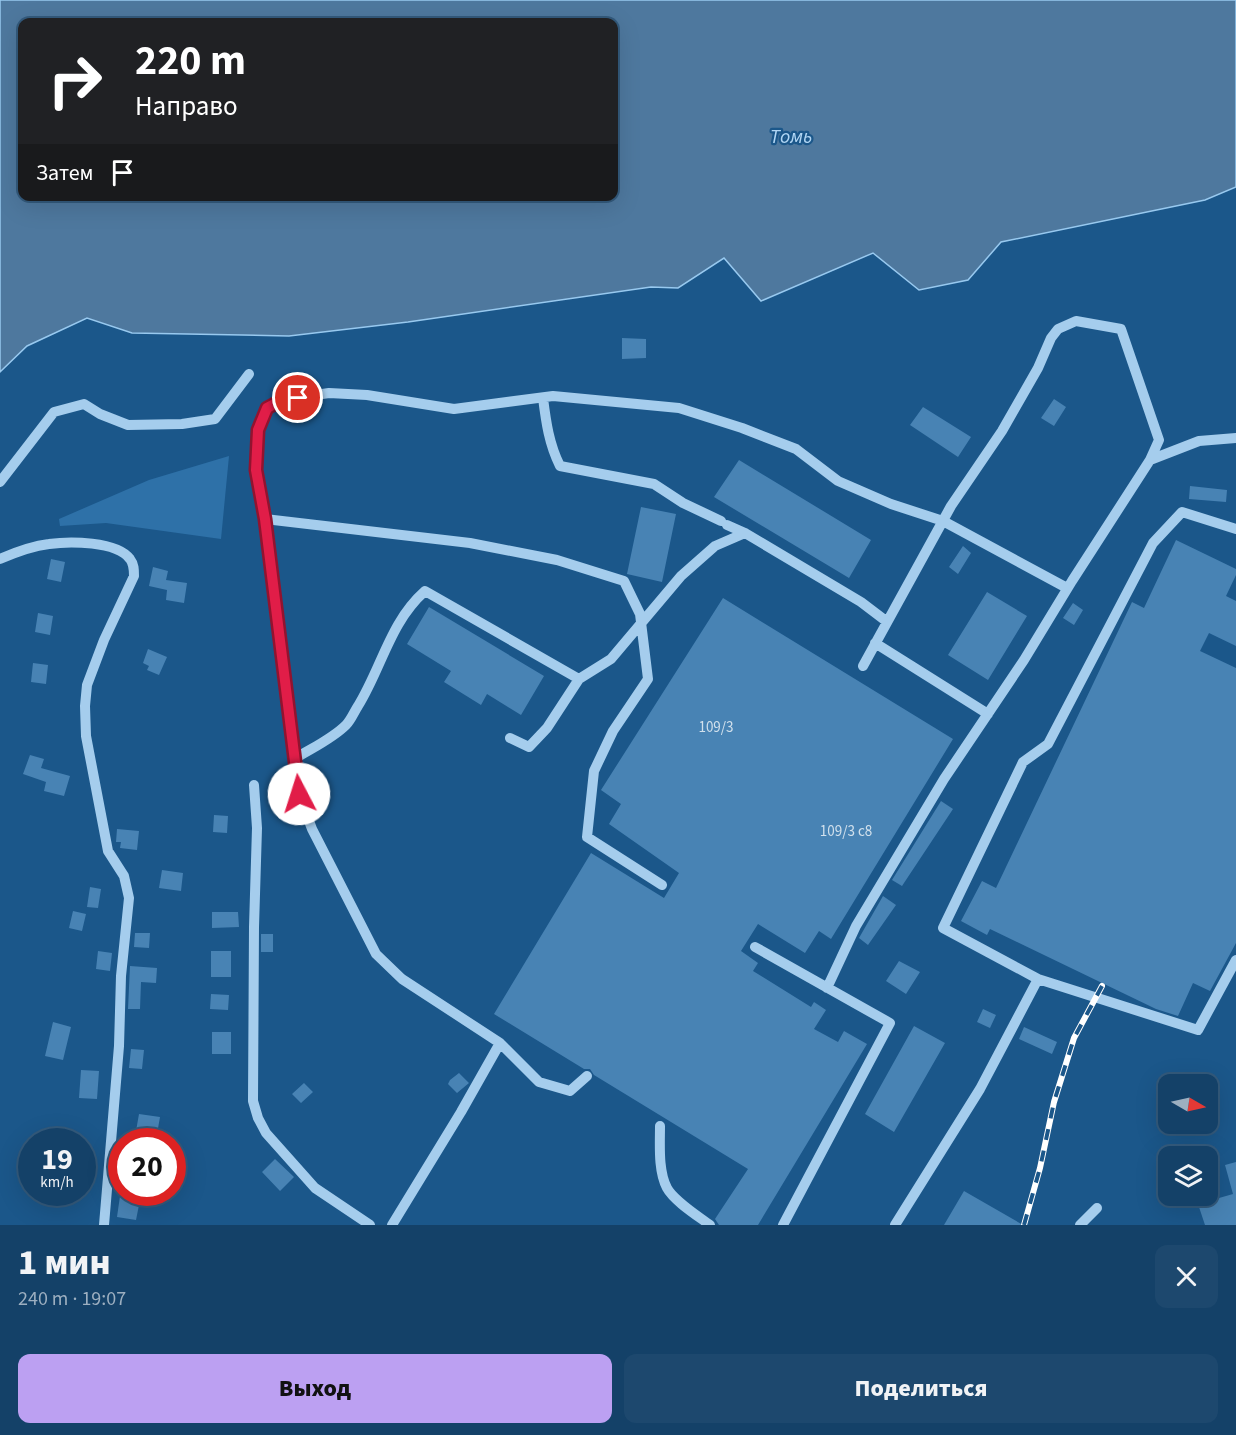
<!DOCTYPE html>
<html lang="ru">
<meta charset="utf-8">
<style>
:root{--surface:#144168;--page:#1d486e;--text:#f1f3f6;--muted:#9dafc0;--line:#335a7c;--accent:#bca0f2}
body{margin:0;font-family:"Source Sans 3",sans-serif;background:var(--page);color:var(--text);height:100vh;display:flex;flex-direction:column;font-size:22px;white-space:nowrap}
*{box-sizing:border-box;margin:0}
p{font-size:20px;color:var(--muted)}
.icon{flex:none;width:33px;height:33px;fill:none;stroke:currentColor;stroke-width:2;stroke-linecap:round;stroke-linejoin:round}
.map{position:relative;height:1225px;overflow:hidden}
.panel{display:flex;flex-direction:column;background:var(--surface);flex:1}
.panel>*{flex:none}
.guide{position:absolute;left:18px;top:18px;width:600px;height:183px;border-radius:12px;box-shadow:0 6px 24px #0002,0 0 0 2px var(--line);background:#202124;color:#fff;overflow:hidden}
.needle{width:39px;rotate:99deg}
.tools{position:absolute;left:1158px;top:1074px;display:grid;gap:12px}
.tools a{display:grid;place-items:center;width:60px;height:60px;border-radius:12px;background:var(--surface);box-shadow:0 6px 24px #0002,0 0 0 2px var(--line);font-size:30px}
.speed{position:absolute;left:18px;top:1128px;display:flex;gap:12px;font-size:30px;font-weight:700;text-align:center}
.speed>*{display:grid;place-content:center;width:78px;height:78px;border-radius:50%;background:var(--surface);box-shadow:0 6px 24px #0002,0 0 0 2px var(--line);line-height:1}
.speed small{font-size:15px;font-weight:400}
.speed .limit{border:9px solid #d22;background:#fff;color:#111}
.pin{position:absolute;display:grid;place-items:center;width:51px;height:51px;color:#fff;margin:-26px;border:3px solid #fff;border-radius:50%;box-shadow:0 2px 6px #0007}
.me{position:absolute;width:66px;margin:-33px;rotate:355deg;stroke-linejoin:round;filter:drop-shadow(0 0 4px #0008)}
.turn{display:flex;align-items:center;gap:21px;height:126px;padding:0 18px;font-size:27px}
.turn .icon{width:78px;height:78px;stroke-width:2.5}
.turn b{display:block;font-size:42px;line-height:51px}
.then{display:flex;align-items:center;height:57px;padding:0 18px;background:#0003;gap:12px;font-size:22px}
.round{display:grid;place-items:center;flex:none;width:63px;height:63px;border-radius:12px;background:var(--page)}
.headline{display:flex;align-items:center;justify-content:space-between;height:102px;padding:0 18px}
h1{font-size:36px;font-weight:800;line-height:45px}
.button{display:flex;gap:12px;margin-top:auto;padding:12px 18px}
.button a{flex:1;height:69px;border-radius:12px;background:var(--accent);color:#111;font-size:24px;font-weight:800;line-height:69px;text-align:center}
.button a+a{background:var(--page);color:var(--text)}
.map>svg:first-child{display:block}
.green{fill:#2e71a8}
.water{fill:#4e789e;stroke:#98c9ef;stroke-width:1.5;fill-rule:evenodd}
.building{fill:#4883b4}
.lines{fill:none;stroke-linecap:round;stroke-linejoin:round}
.minor{stroke:#a5cded;stroke-width:10}
.rail-casing{stroke:#fff;stroke-width:6}
.rail{stroke:#1b578a;stroke-width:4;stroke-dasharray:11;stroke-linecap:butt}
.route-casing{stroke:#92132f;stroke-width:15}
.route{stroke:#e11d48;stroke-width:10}
.labels{text-anchor:middle;dominant-baseline:central;stroke-width:4.5;stroke-linejoin:round;paint-order:stroke}
.number-label{font-size:15px;fill:#d1e0ec}
.water-label{font-size:20px;font-style:italic;fill:#b1d6f4;stroke:#1b578a}
</style>
<div class="map">
<svg width="1236" height="1225" viewBox="0 0 1236 1225">
<rect width="100%" height="100%" fill="#1b578a"/>
<path class="green" d="M 229,456 L 221,539 L 106,523 L 60,526 L 59,519 L 149,480 Z"/>
<path class="water" d="M 0,0 L 1236,0 L 1236,187 L 1205,200 L 1001,242 L 968,280 L 919,290 L 873,253 L 761,301 L 724,258 L 678,288 L 651,287 L 408,322 L 289,336 L 132,333 L 87,318 L 27,346 L 0,372 ZM 22,22 L 614,22 L 614,196 L 22,196 Z"/>
<path class="building" d="M 622,338 L 646,339 L 646,358 L 622,359 Z
M 1054,399 L 1066,407 L 1054,426 L 1041,418 Z
M 923,407 L 971,437 L 958,457 L 910,425 Z
M 739,460 L 871,540 L 849,578 L 714,497 Z
M 1190,486 L 1227,490 L 1226,502 L 1189,499 Z
M 641,507 L 676,514 L 662,582 L 627,574 Z
M 1176,540 L 1236,569 L 1236,575 L 1226,596 L 1236,601 L 1236,646 L 1209,633 L 1200,651 L 1236,668 L 1236,943 L 1210,991 L 1193,983 L 1178,1016 L 1156,1009 L 990,929 L 987,935 L 961,921 L 982,881 L 996,888 L 1132,602 L 1144,608 Z
M 963,546 L 971,553 L 958,574 L 949,567 Z
M 51,559 L 65,562 L 61,582 L 47,579 Z
M 153,567 L 168,571 L 166,580 L 187,583 L 184,603 L 166,600 L 167,590 L 149,586 Z
M 987,592 L 1027,616 L 988,680 L 948,655 Z
M 723,598 L 953,739 L 831,939 L 819,931 L 805,953 L 758,924 L 741,951 L 758,963 L 753,971 L 811,1007 L 814,1002 L 826,1010 L 814,1029 L 838,1042 L 844,1031 L 867,1044 L 758,1225 L 719,1225 L 715,1219 L 748,1169 L 594,1075 L 590,1069 L 584,1069 L 494,1014 L 591,853 L 664,898 L 679,873 L 609,824 L 621,804 L 601,790 Z
M 1073,603 L 1083,610 L 1074,625 L 1063,618 Z
M 429,607 L 544,676 L 521,715 L 487,694 L 481,705 L 444,682 L 451,671 L 407,644 Z
M 38,613 L 53,616 L 50,635 L 35,632 Z
M 148,649 L 167,657 L 159,675 L 147,670 L 149,666 L 143,663 Z
M 33,663 L 48,665 L 46,684 L 31,682 Z
M 30,755 L 44,759 L 41,768 L 70,776 L 64,796 L 44,791 L 46,782 L 23,774 Z
M 941,801 L 953,809 L 902,886 L 892,880 Z
M 214,815 L 228,816 L 227,833 L 213,832 Z
M 117,829 L 139,831 L 137,850 L 120,848 L 121,842 L 116,842 Z
M 162,870 L 183,873 L 181,891 L 159,888 Z
M 90,887 L 101,889 L 98,908 L 87,907 Z
M 883,896 L 896,905 L 868,945 L 859,938 Z
M 73,911 L 86,914 L 82,931 L 69,928 Z
M 212,912 L 238,912 L 239,927 L 212,928 Z
M 135,933 L 150,933 L 149,948 L 134,947 Z
M 261,934 L 273,934 L 273,952 L 261,952 Z
M 98,951 L 112,953 L 110,971 L 96,969 Z
M 211,951 L 231,951 L 231,977 L 211,977 Z
M 899,961 L 920,972 L 906,994 L 886,981 Z
M 130,966 L 157,968 L 156,983 L 141,982 L 140,1009 L 128,1009 Z
M 211,994 L 229,995 L 228,1010 L 210,1009 Z
M 983,1009 L 996,1015 L 990,1028 L 977,1022 Z
M 53,1022 L 71,1027 L 63,1060 L 45,1056 Z
M 914,1026 L 945,1043 L 894,1132 L 865,1114 Z
M 1024,1027 L 1057,1042 L 1052,1054 L 1019,1039 Z
M 212,1032 L 231,1032 L 231,1054 L 212,1054 Z
M 131,1049 L 144,1050 L 142,1069 L 129,1068 Z
M 81,1070 L 99,1071 L 97,1099 L 79,1098 Z
M 459,1073 L 469,1083 L 457,1093 L 448,1084 L 450,1080 Z
M 304,1083 L 313,1092 L 301,1103 L 292,1094 Z
M 139,1114 L 160,1117 L 157,1134 L 136,1131 Z
M 275,1159 L 294,1177 L 280,1191 L 262,1172 Z
M 1236,1162 L 1236,1225 L 1205,1225 L 1198,1204 L 1233,1194 L 1225,1165 Z
M 964,1191 L 1023,1225 L 944,1225 Z
M 120,1196 L 140,1200 L 136,1220 L 117,1217 Z"/>
<g class="lines">
<path class="minor" d="M 543,398 C 546,422 549,444 560,466 L 654,484 L 683,503 L 721,521
M 1150,460 L 1199,441 L 1236,438
M 0,482 L 54,412 L 84,404 L 100,414 L 128,425 L 182,424 L 215,419 L 249,374
M 265,519 L 470,543 L 557,560 L 624,581 L 640,614 L 648,679 L 613,731 L 594,771 L 587,837 L 662,885
M 727,525 L 745,533 L 861,602 L 886,621
M 0,559 C 16,552 32,546 49,544 C 69,541 117,541 130,559 C 134,564 134,570 134,576 L 104,640 L 87,685 L 85,706 L 86,736 L 108,851 L 124,876 L 129,898 L 121,976 L 119,1046 L 104,1225
M 875,643 L 988,714
M 510,738 L 529,747 L 547,728 L 579,679 L 611,659 L 681,576 L 715,546 L 745,533
M 296,758 C 312,748 332,739 346,725 C 351,720 354,712 358,706 C 382,667 390,622 425,591 L 579,679
M 254,785 L 257,828 L 254,927 L 253,1101 L 258,1118 L 266,1133 L 315,1188 L 370,1225
M 755,947 L 890,1023 L 783,1225
M 1038,979 L 943,928 L 1023,762 L 1048,744 L 1153,543 L 1182,512 L 1236,529
M 827,988 L 856,926 L 944,779 L 1024,660 L 1072,581 L 1150,460 L 1159,440 L 1121,329 L 1076,321 L 1058,329 L 1051,338 L 1038,368 L 1002,431 L 951,506 L 863,666
M 500,1043 L 539,1082 L 570,1091 L 587,1076
M 660,1126 C 660,1145 658,1171 667,1188 C 674,1201 698,1216 710,1225
M 392,1225 L 461,1112 L 500,1043 L 402,979 L 376,954 L 312,829 L 299,794 L 265,519 L 256,470 L 258,430 L 267,408 L 282,400 L 329,393 L 367,395 L 454,409 L 553,396 L 679,408 L 742,428 L 796,449 L 838,481 L 891,504 L 943,521 L 1067,588
M 895,1225 L 980,1089 L 1038,979 L 1198,1030 L 1236,960
M 1080,1225 L 1097,1208"/>
<g class="rail-casing">
<path id="rail" d="M 1024,1225 L 1040,1168 L 1054,1102 L 1074,1038 L 1102,986"/>
</g>
<use href="#rail" class="rail"/>
</g>
<g class="lines">
<g class="route-casing">
<path id="route" d="M 298,398 L 282,400 L 267,408 L 258,430 L 256,470 L 265,519 L 299,794"/>
</g>
<use href="#route" class="route"/>
</g>
<g class="labels">
<g class="number-label">
<text x="716" y="727">109/3</text>
<text x="846" y="831">109/3 с8</text>
</g>
<g class="water-label">
<text x="791" y="137">Томь</text>
</g>
</g>
</svg>
<div class="tools">
<a><svg class="needle" viewBox="-14 -14 28 28"><path d="M0-13l5 13h-10z" fill="#e53935"/><path d="M0 13l5-13h-10z" fill="#9dafc0"/></svg></a>
<a><svg class="icon" aria-label="layers" viewBox="0 0 24 24"><path d="M12 4l9 5-9 5-9-5zM3 14l9 5 9-5"/></svg></a>
</div>
<div class="speed"><div>19<small>km/h</small></div><div class="limit">20</div></div>
<div class="pin" style="left:298px;top:398px;background:#d93025"><svg class="icon" aria-label="arrive" viewBox="0 0 24 24"><path d="M6 21V4h12l-3 4 3 4H6"/></svg></div>
<svg class="me" style="left:299px;top:794px" viewBox="-20 -20 40 40"><circle r="19" fill="#fff"/><path d="M0-13L10 11 0 6-10 11z" fill="#e11d48"/></svg>
<div class="guide">
<div class="turn"><svg class="icon" aria-label="right" viewBox="0 0 24 24"><path d="M7 20v-9h11M14 6l5 5-5 5"/></svg><div><b>220 m</b>Направо</div></div>
<div class="then">Затем<svg class="icon" aria-label="arrive" viewBox="0 0 24 24"><path d="M6 21V4h12l-3 4 3 4H6"/></svg></div>
</div>
</div>
<section class="panel">
<div class="headline"><div><h1>1 мин</h1><p>240 m · 19:07</p></div><a class="round"><svg class="icon" aria-label="close" viewBox="0 0 24 24"><path d="M6 6l12 12M18 6L6 18"/></svg></a></div>
<div class="button"><a>Выход</a><a>Поделиться</a></div>
</section>
